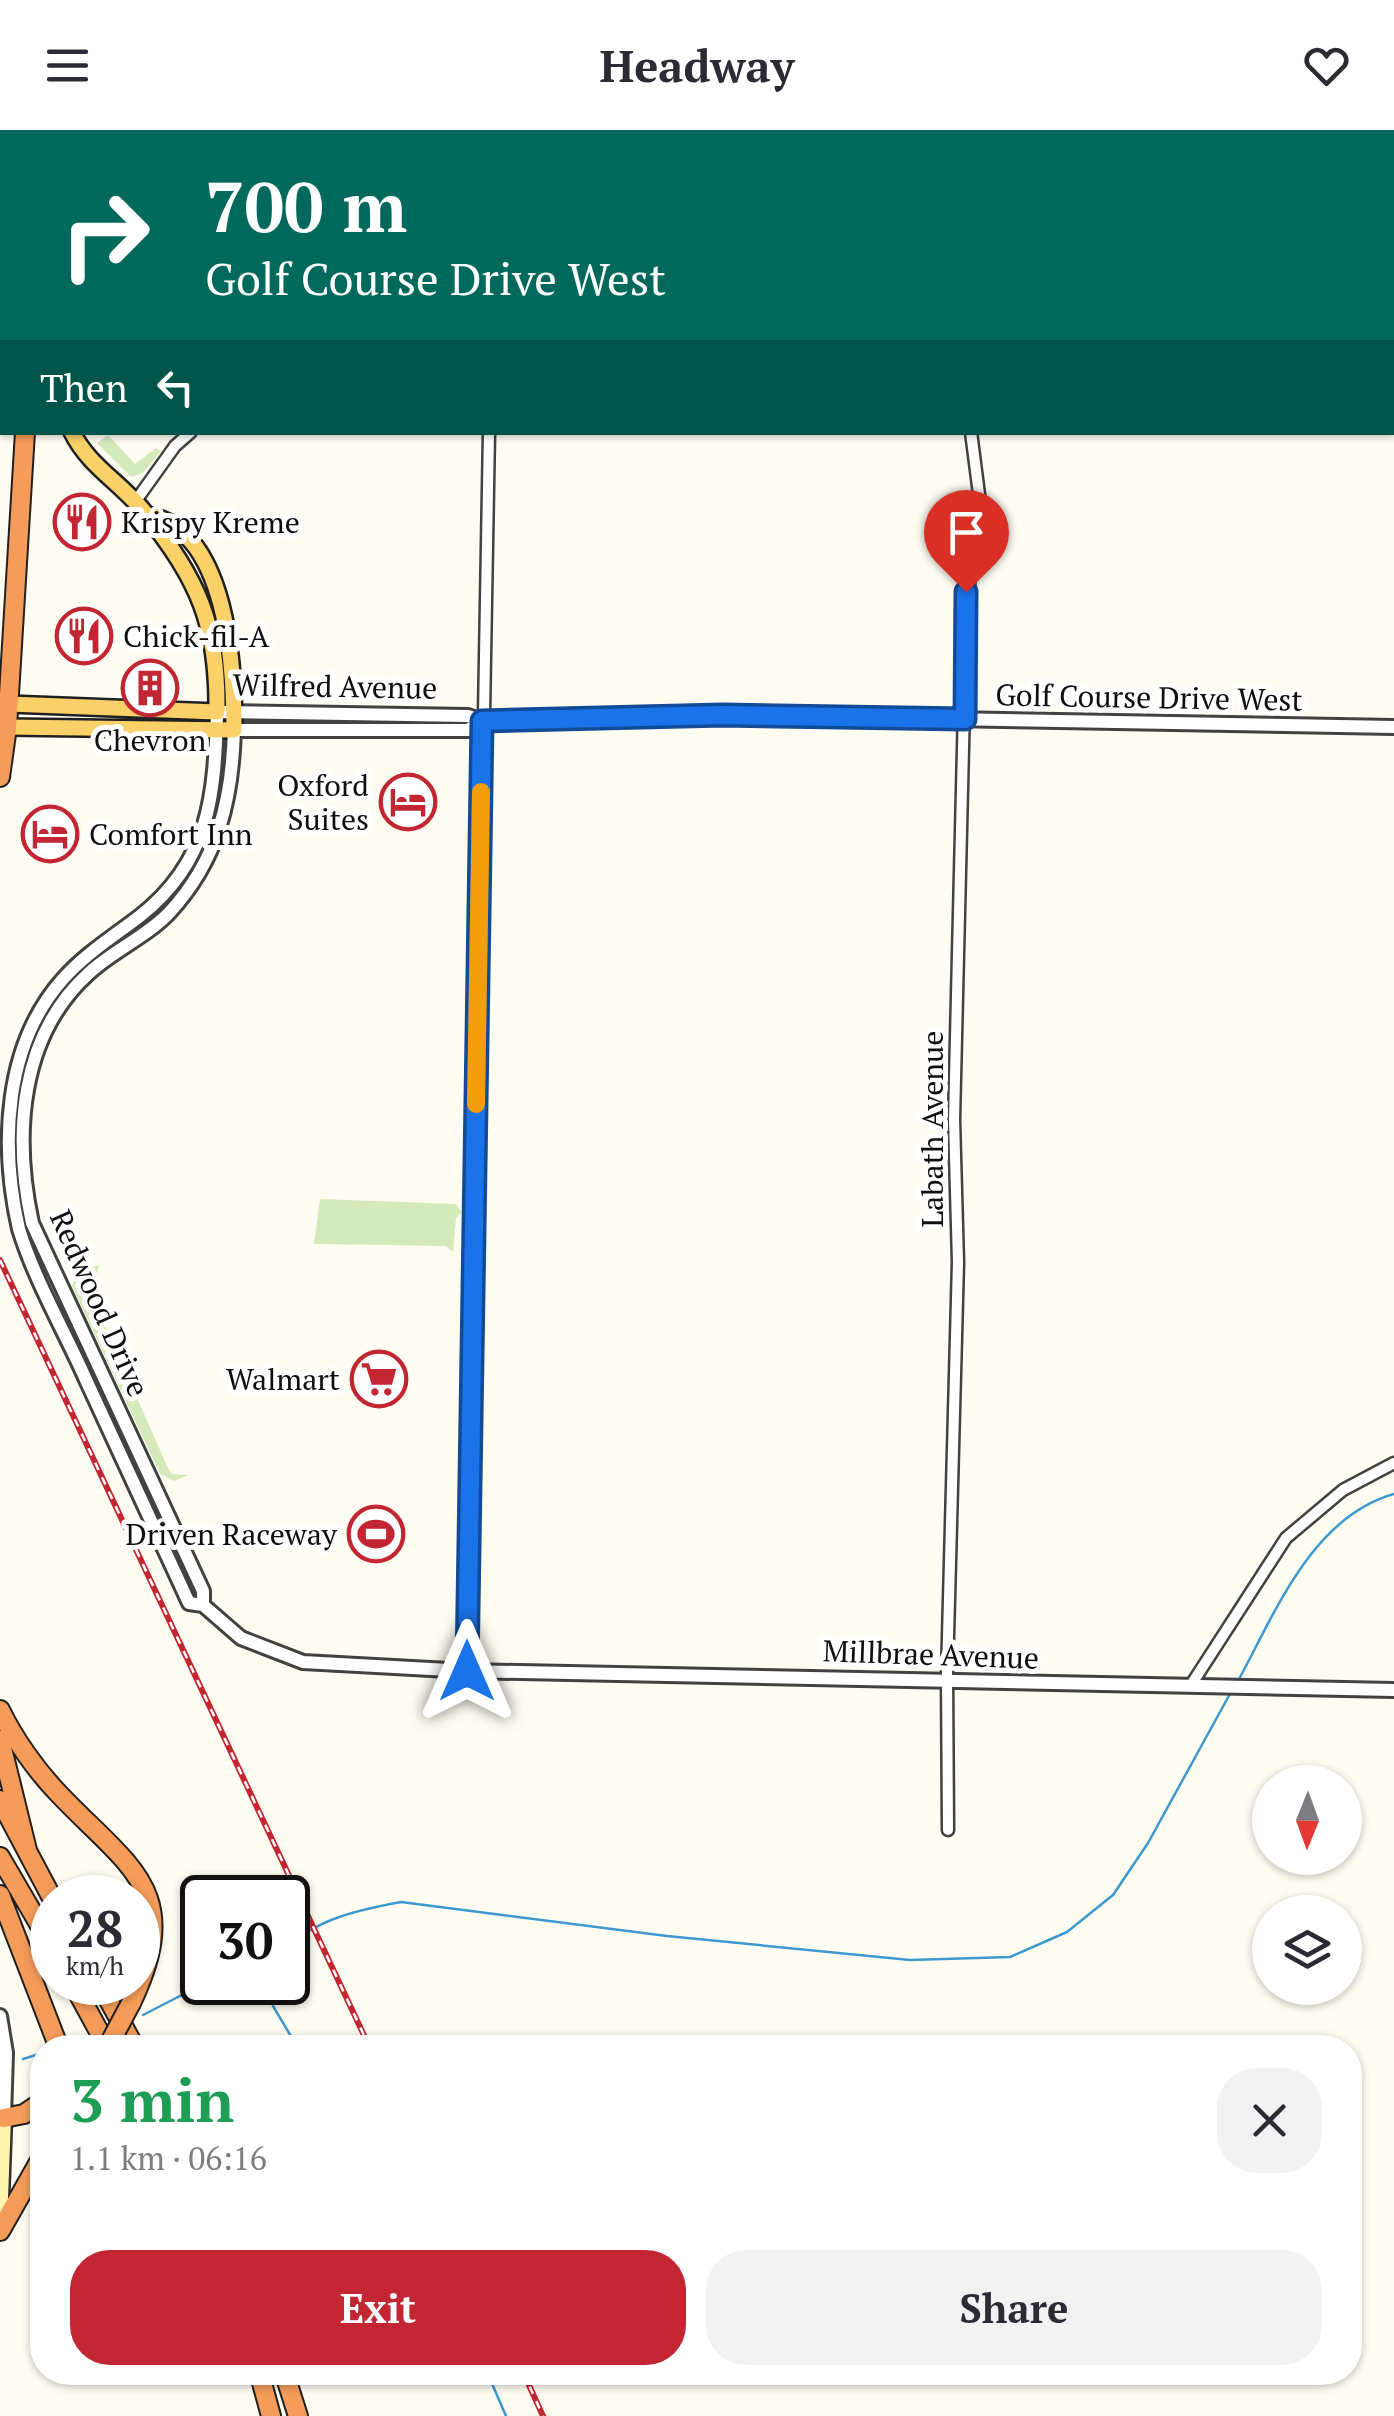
<!DOCTYPE html>
<meta charset="utf-8">
<style>
:root{--surface:#fff;--page:#f2f2f3;--text:#2b2b33;--muted:#7c7c81;--accent:#c12632}
body{margin:0;font-family:"PT Serif",serif;background:var(--page);color:var(--text);height:100vh;display:flex;flex-direction:column;font-size:38px;white-space:nowrap}
*{box-sizing:border-box;margin:0}
p{font-size:32px;color:var(--muted)}
.icon{flex:none;width:55px;height:55px;fill:none;stroke:currentColor;stroke-width:2;stroke-linecap:round;stroke-linejoin:round}
.map{position:relative;flex:1;overflow:hidden}
.sheet{position:absolute;left:30px;top:1905px;width:1332px;height:350px;display:flex;flex-direction:column;background:var(--surface);border-radius:40px;box-shadow:0 2px 8px #0004}
.sheet>*{flex:none}
.top-card{position:absolute;left:0px;top:0px;width:1395px;height:305px;box-shadow:0 2px 8px #0004;background:#00695c;color:#fff;overflow:hidden}
.needle{width:65px;rotate:181deg}
.buttons{position:absolute;left:1252px;top:1635px;display:grid;gap:20px}
.buttons a{display:grid;place-items:center;width:110px;height:110px;border-radius:50%;background:var(--surface);box-shadow:0 2px 8px #0004;font-size:50px}
.speed{position:absolute;left:30px;top:1745px;display:flex;gap:20px;font-size:50px;font-weight:700;text-align:center}
.speed>*{display:grid;place-content:center;width:130px;height:130px;border-radius:50%;background:var(--surface);box-shadow:0 2px 8px #0004;line-height:1}
.speed small{font-size:25px;font-weight:400}
.speed .limit{border:5px solid #111;border-radius:15px;background:#fff;color:#111}
.pin{position:absolute;display:grid;place-items:center;width:85px;height:85px;color:#fff;margin:-102px -42px;border-radius:50% 50% 50% 0;rotate:-45deg;box-shadow:0 0 10px #0007}
.pin .icon{rotate:45deg}
.me{position:absolute;width:110px;margin:-55px;rotate:0deg;stroke-linejoin:round;filter:drop-shadow(0 0 8px #0008)}
.turn{display:flex;align-items:center;gap:35px;height:210px;padding:0 40px;font-size:45px}
.turn .icon{width:130px;height:130px;stroke-width:2.5}
.turn b{display:block;font-size:70px;line-height:85px}
.then{display:flex;align-items:center;height:95px;padding:0 40px;background:#0003;gap:20px;font-size:38px}
.round{display:grid;place-items:center;flex:none;width:105px;height:105px;border-radius:40px;background:var(--page)}
.summary{display:flex;align-items:center;justify-content:space-between;height:170px;padding:0 40px}
h1{font-size:60px;font-weight:800;line-height:75px;color:#1e9e55}
.cta{display:flex;gap:20px;margin-top:auto;padding:20px 40px}
.cta a{flex:1;height:115px;border-radius:40px;background:var(--accent);color:#fff;font-size:40px;font-weight:800;line-height:115px;text-align:center}
.cta a+a{background:var(--page);color:var(--text)}
header{display:flex;justify-content:space-between;align-items:center;height:130px;padding:0 40px;background:var(--surface);font-size:45px;font-weight:800}
.map>svg:first-child{display:block}
.grass{fill:#d5eabb}
.lines{fill:none;stroke-linecap:round;stroke-linejoin:round}
.stream{stroke:#3d99ce;stroke-width:2.5}
.minor-casing{stroke:#424242;stroke-width:15}
.tertiary-casing{stroke:#424242;stroke-width:18}
.secondary-casing{stroke:#313131;stroke-width:19}
.primary-casing{stroke:#202020;stroke-width:20}
.motorway-casing{stroke:#202020;stroke-width:22}
.minor{stroke:#fff;stroke-width:10}
.tertiary{stroke:#fff;stroke-width:12}
.secondary{stroke:#fff3ad;stroke-width:14}
.primary{stroke:#f9d168;stroke-width:15}
.motorway{stroke:#f59c5a;stroke-width:18}
.rail-casing{stroke:#c12632;stroke-width:6}
.rail{stroke:#fff;stroke-width:2.5;stroke-dasharray:8;stroke-linecap:butt}
.motorway-bridge-casing{stroke:#202020;stroke-width:22;stroke-linecap:butt}
.motorway-bridge{stroke:#f59c5a;stroke-width:18}
.route-casing{stroke:#114b97;stroke-width:25}
.route{stroke:#1a73e8;stroke-width:18}
.slow{stroke:#f59e0b;stroke-width:18}
.labels{text-anchor:middle;dominant-baseline:central;stroke-width:10;stroke-linejoin:round;paint-order:stroke}
.poi-label{font-size:30px;fill:#0f0f0f;stroke:#fff;text-anchor:start}
.street-label{font-size:30px;fill:#0f0f0f;stroke:#fff}
</style>
<header><svg class="icon" aria-label="menu" viewBox="0 0 24 24"><path d="M4 6h16M4 12h16M4 18h16"/></svg>Headway<svg class="icon" aria-label="heart" viewBox="0 0 24 24"><path d="M12 20l-8-8c-3-5 5-10 8-4 3-6 11-1 8 4z"/></svg></header>
<div class="map">
<svg width="1394" height="2286" viewBox="0 0 1394 2286">
<rect width="100%" height="100%" fill="#fffcf2"/>
<path class="grass" d="M 108,305 L 135,334 L 156,318 L 161,321 L 143,343 L 131,347 L 97,313 Z
M 320,1069 L 456,1074 L 462,1082 L 456,1088 L 453,1122 L 446,1116 L 314,1114 Z
M 99,1135 L 92,1163 L 102,1165 L 102,1170 L 96,1175 L 167,1336 L 172,1344 L 189,1345 L 174,1351 L 160,1344 L 72,1156 L 78,1140 Z"/>
<g class="lines">
<path class="stream" d="M 1238,1551 C 1275,1483 1312,1387 1394,1364
M 288,1818 C 314,1789 363,1779 401,1772 L 667,1806 L 910,1830 L 1010,1827 L 1067,1802 L 1113,1765 L 1148,1713 L 1231,1562
M 272,1852 L 273,1876 L 298,1918
M 143,1885 L 207,1852
M 68,1914 L 89,1906
M 23,1929 L 42,1923
M 487,2242 L 506,2286"/>
<g class="minor-casing">
<path id="minor" d="M 1004,2 L 1004,0
M 135,372 L 175,316 L 191,302
M 467,1541 L 489,302
M 1191,1555 L 1286,1408 L 1343,1360 L 1394,1333
M 948,1700 L 947,1544 L 958,1132 L 954,990 L 966,494 L 970,445 L 985,411 L 971,302"/>
</g>
<g class="tertiary-casing">
<path id="tertiary" d="M 1394,597 L 723,585 L 483,591 L 468,586 L 217,582 C 215,665 210,731 140,786 C 114,806 85,824 63,849 C 4,915 0,1015 19,1099 C 35,1151 65,1202 87,1252 C 121,1326 155,1399 189,1473 L 203,1475 L 241,1508 L 303,1532 L 467,1541 L 1394,1560
M 203,1475 L 203,1461 L 32,1093 C 13,1006 19,906 89,843 C 114,820 146,807 169,783 C 218,730 232,670 234,600 L 468,600 L 483,591
M 0,1886 L 6,1923 L 4,1988"/>
</g>
<g class="secondary-casing">
<path id="secondary" d="M 0,2095 L 4,1988"/>
</g>
<g class="primary-casing">
<path id="primary" d="M 54,2 L 54,0
M 9,574 L 217,582 C 218,494 199,451 145,383 C 122,353 89,337 72,302
M 7,597 L 234,600 C 234,537 228,399 147,385"/>
</g>
<g class="motorway-casing">
<path id="motorway" d="M 17,0 L 17,2
M 0,282 L 2,256
M 0,647 L 7,597 L 25,302
M 0,1580 C 14,1609 36,1640 58,1663 C 129,1738 185,1760 131,1873
M 0,1610 L 27,1720
M 0,1670 L 52,1768
M 0,1727 L 52,1816
M 0,1765 L 59,1918
M 72,1852 L 108,1918
M 99,1852 L 135,1918
M 4,1988 L 24,1984 L 42,1972
M 0,2101 L 42,2027
M 259,2242 L 271,2286
M 284,2242 L 298,2286"/>
</g>
<use href="#minor" class="minor"/>
<use href="#tertiary" class="tertiary"/>
<use href="#secondary" class="secondary"/>
<use href="#primary" class="primary"/>
<use href="#motorway" class="motorway"/>
<g class="rail-casing">
<path id="rail" d="M 0,1130 L 370,1918
M 523,2242 L 543,2286"/>
</g>
<use href="#rail" class="rail"/>
<g class="motorway-bridge-casing">
<path id="motorway-bridge" d="M 107,1918 L 131,1873"/>
</g>
<use href="#motorway-bridge" class="motorway-bridge"/>
</g>
<g class="lines">
<g class="route-casing">
<path id="route" d="M 467,1541 L 482,591 L 723,585 L 965,589 L 966,462"/>
</g>
<use href="#route" class="route"/>
<path class="slow" d="M 476,974 L 481,662"/>
</g>
<defs>
<g id="restaurant-ring" transform="scale(2.875)"><circle r="9.5" fill="#fff" stroke="#c12632" stroke-width="1.5"/><path d="M-5-6h1v4h1v-4h1v4h1v-4h1v5L-1.5 .5V6h-2V.5L-5-1ZM5-6V6H3V1.5H1.5Q1.5-4 5-6Z" fill="#c12632"/></g>
<g id="building-ring" transform="scale(2.875)"><circle r="9.5" fill="#fff" stroke="#c12632" stroke-width="1.5"/><path d="M-4-6H4V6H1V3H-1V6H-4ZM-2.5-4.3h1.7v1.8h-1.7ZM.8-4.3h1.7v1.8H.8ZM-2.5-1h1.7V.8h-1.7ZM.8-1h1.7V.8H.8Z" fill="#c12632"/></g>
<g id="hotel-ring" transform="scale(2.875)"><circle r="9.5" fill="#fff" stroke="#c12632" stroke-width="1.5"/><path d="M-6-4.5h1.5V1H6V5H4.5V3h-9V5H-6ZM-4 0a1.8 1.8 0 1 1 3.6 0ZM.5 0V-2.5h3Q6-2.5 6 0Z" fill="#c12632"/></g>
<g id="supermarket-ring" transform="scale(2.875)"><circle r="9.5" fill="#fff" stroke="#c12632" stroke-width="1.5"/><path d="M-6-5.5h2.5l.6 2H6L4.5 2H-2.5L-4.4-4H-6ZM-1.5 3.2a1.3 1.3 0 1 0 .1 0ZM3 3.2a1.3 1.3 0 1 0 .1 0Z" fill="#c12632"/></g>
<g id="stadium-ring" transform="scale(2.875)"><circle r="9.5" fill="#fff" stroke="#c12632" stroke-width="1.5"/><path d="M0-5a6.5 5 0 1 0 0 10a6.5 5 0 1 0 0-10ZM-3.5-1.8h7v3.6h-7Z" fill="#c12632"/></g>
</defs>
<g fill-rule="evenodd">
<use href="#restaurant-ring" x="82" y="392"/>
<use href="#restaurant-ring" x="84" y="506"/>
<use href="#building-ring" x="150" y="558"/>
<use href="#hotel-ring" x="408" y="672"/>
<use href="#hotel-ring" x="50" y="704"/>
<use href="#supermarket-ring" x="379" y="1249"/>
<use href="#stadium-ring" x="376" y="1404"/>
</g>
<g class="labels">
<g class="poi-label">
<text x="121" y="392">Krispy Kreme</text>
<text x="123" y="506">Chick-fil-A</text>
<text x="150" y="610" text-anchor="middle">Chevron</text>
<text x="369" y="655" text-anchor="end">Oxford<tspan x="369" dy="34">Suites</tspan></text>
<text x="89" y="704">Comfort Inn</text>
<text x="340" y="1249" text-anchor="end">Walmart</text>
<text x="337" y="1404" text-anchor="end">Driven Raceway</text>
</g>
<g class="street-label">
<text transform="translate(335 556) rotate(1)">Wilfred Avenue</text>
<text transform="translate(1149 567) rotate(1)">Golf Course Drive West</text>
<text transform="translate(932 999) rotate(-90)">Labath Avenue</text>
<text transform="translate(100 1173) rotate(66)">Redwood Drive</text>
<text transform="translate(931 1524) rotate(2)">Millbrae Avenue</text>
</g>
</g>
</svg>
<div class="buttons">
<a><svg class="needle" viewBox="-14 -14 28 28"><path d="M0-13l5 13h-10z" fill="#e53935"/><path d="M0 13l5-13h-10z" fill="#7c7c81"/></svg></a>
<a><svg class="icon" aria-label="layers" viewBox="0 0 24 24"><path d="M12 4l9 5-9 5-9-5zM3 14l9 5 9-5"/></svg></a>
</div>
<div class="speed"><div>28<small>km/h</small></div><div class="limit">30</div></div>
<div class="pin" style="left:966px;top:462px;background:#d93025"><svg class="icon" aria-label="arrive" viewBox="0 0 24 24"><path d="M6 21V4h12l-3 4 3 4H6"/></svg></div>
<svg class="me" style="left:467px;top:1541px" viewBox="-20 -20 40 40"><path d="M0-17L14 15 0 8-14 15z" fill="#1a73e8" stroke="#fff" stroke-width="4"/></svg>
<div class="top-card">
<div class="turn"><svg class="icon" aria-label="right" viewBox="0 0 24 24"><path d="M7 20v-9h11M14 6l5 5-5 5"/></svg><div><b>700 m</b>Golf Course Drive West</div></div>
<div class="then">Then<svg class="icon" aria-label="left" viewBox="0 0 24 24"><path d="M17 20v-9H6M10 6l-5 5 5 5"/></svg></div>
</div>
<section class="sheet">
<div class="summary"><div><h1>3 min</h1><p>1.1 km · 06:16</p></div><a class="round"><svg class="icon" aria-label="close" viewBox="0 0 24 24"><path d="M6 6l12 12M18 6L6 18"/></svg></a></div>
<div class="cta"><a>Exit</a><a>Share</a></div>
</section>
</div>
